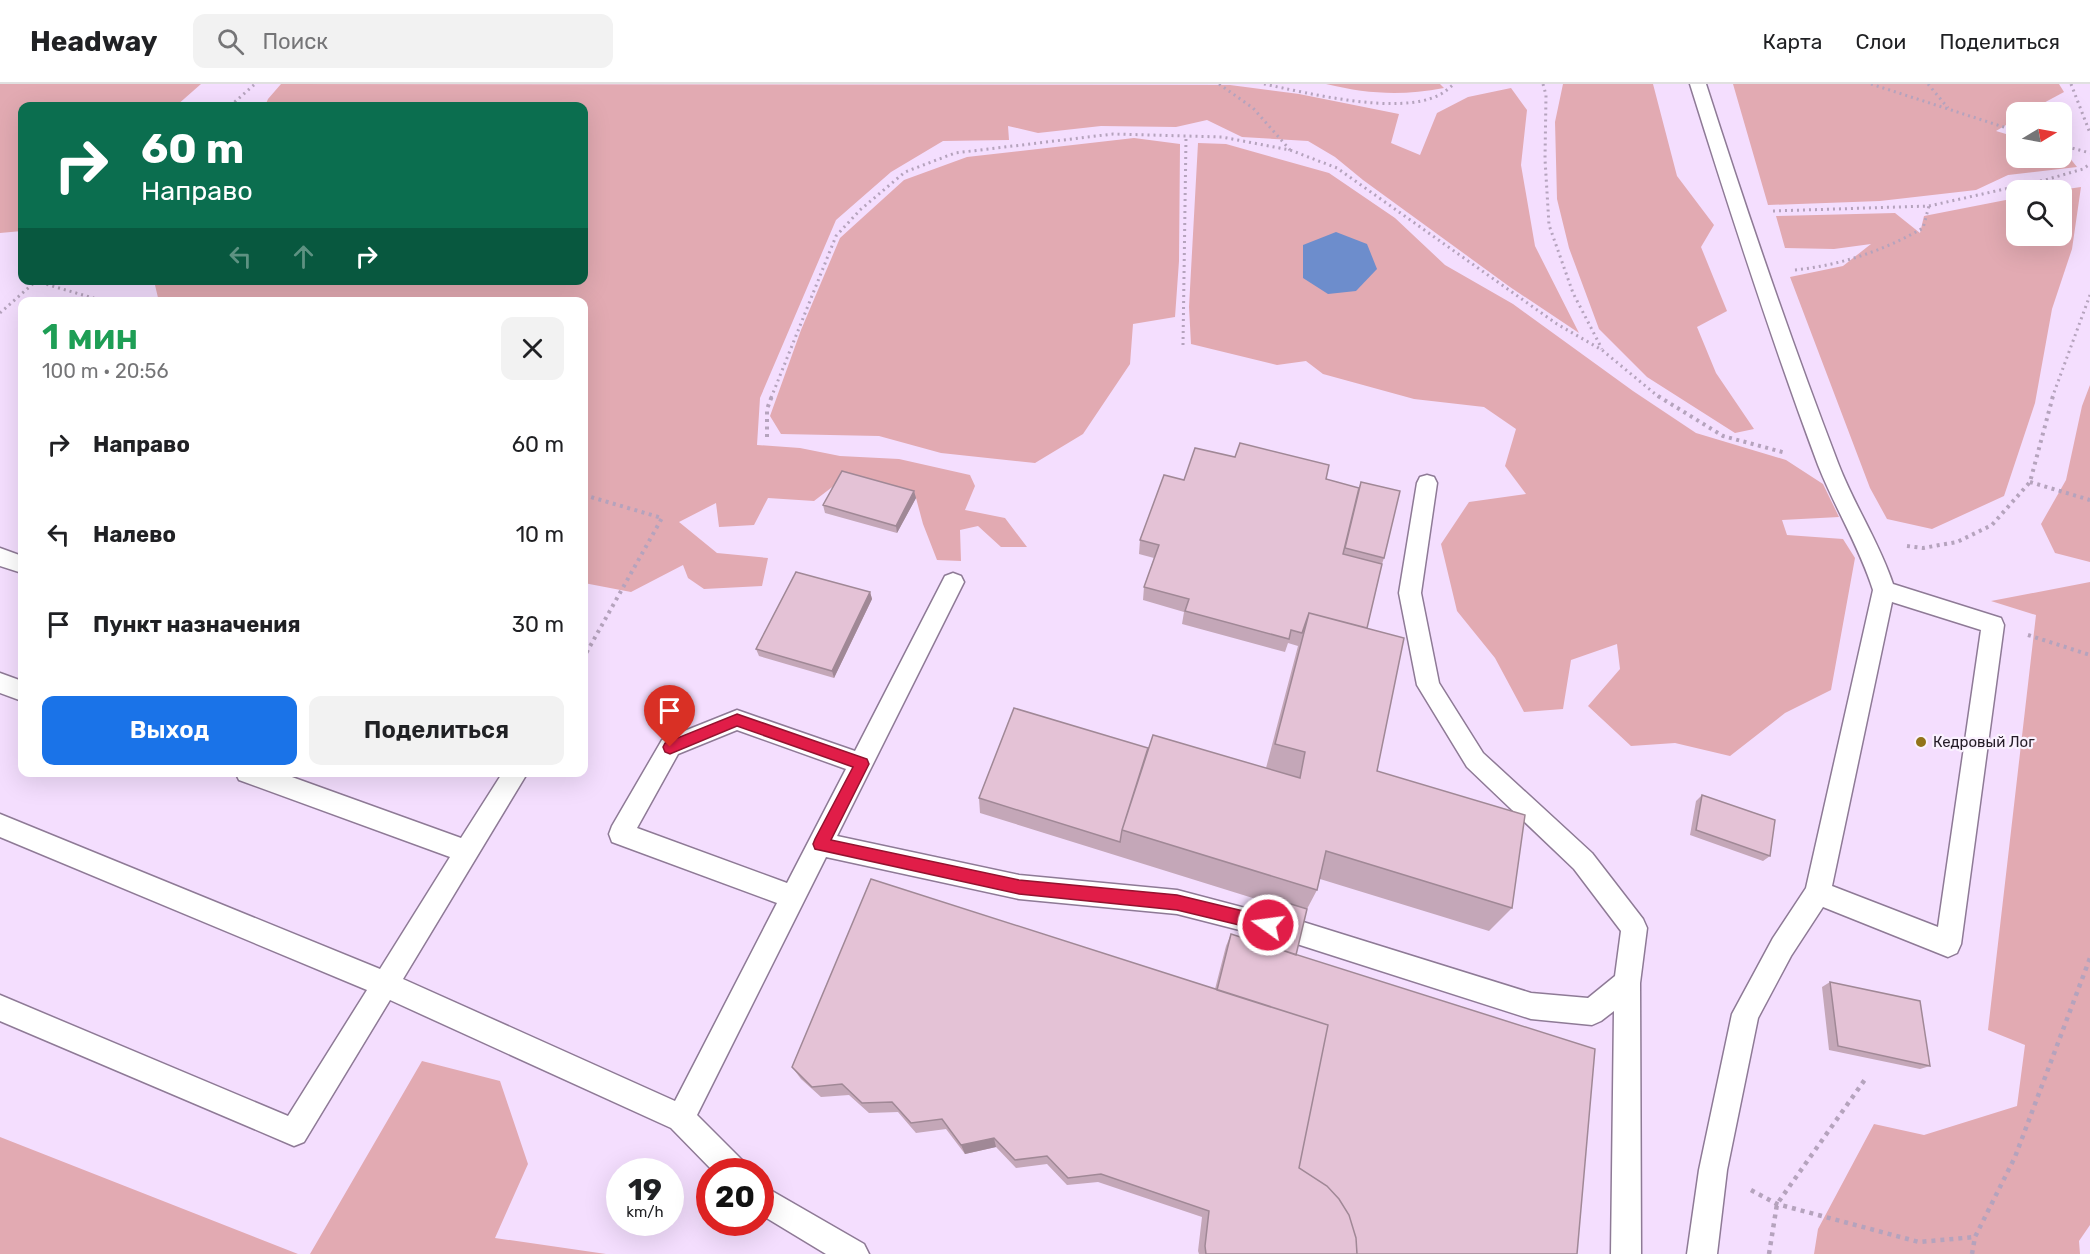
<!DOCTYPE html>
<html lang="ru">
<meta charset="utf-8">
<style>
:root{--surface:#fff;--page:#f2f2f2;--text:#202124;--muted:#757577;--line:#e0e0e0;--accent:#1a73e8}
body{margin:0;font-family:Rubik,sans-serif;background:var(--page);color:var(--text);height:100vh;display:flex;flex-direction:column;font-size:22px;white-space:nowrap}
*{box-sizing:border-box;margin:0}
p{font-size:20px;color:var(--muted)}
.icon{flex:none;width:33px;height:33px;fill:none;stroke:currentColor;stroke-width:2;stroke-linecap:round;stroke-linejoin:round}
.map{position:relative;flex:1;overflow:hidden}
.drawer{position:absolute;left:18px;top:213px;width:570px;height:480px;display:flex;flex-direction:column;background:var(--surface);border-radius:12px;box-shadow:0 6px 24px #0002}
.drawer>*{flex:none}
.top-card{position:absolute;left:18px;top:18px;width:570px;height:183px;border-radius:12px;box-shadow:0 6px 24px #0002;background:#0b6e4f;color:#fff;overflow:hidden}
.needle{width:39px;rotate:80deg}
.fabs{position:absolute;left:2006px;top:18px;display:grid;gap:12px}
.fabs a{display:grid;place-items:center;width:66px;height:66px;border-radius:12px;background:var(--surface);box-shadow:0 6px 24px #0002;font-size:30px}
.speed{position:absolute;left:606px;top:1074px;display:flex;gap:12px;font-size:30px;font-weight:700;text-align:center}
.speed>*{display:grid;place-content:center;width:78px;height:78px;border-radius:50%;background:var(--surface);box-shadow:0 6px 24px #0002;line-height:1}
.speed small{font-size:15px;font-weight:400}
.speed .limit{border:9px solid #d22;background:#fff;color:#111}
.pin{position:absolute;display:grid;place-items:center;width:51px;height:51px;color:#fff;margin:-62px -26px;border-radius:50% 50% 50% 0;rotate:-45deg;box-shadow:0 0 6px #0007}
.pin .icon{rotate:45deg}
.me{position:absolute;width:66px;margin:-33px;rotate:284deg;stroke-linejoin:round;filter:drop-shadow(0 0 4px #0008)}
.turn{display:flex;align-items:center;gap:21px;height:126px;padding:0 24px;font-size:27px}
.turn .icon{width:78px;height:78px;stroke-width:2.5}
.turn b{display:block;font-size:42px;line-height:51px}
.lanes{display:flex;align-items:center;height:57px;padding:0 24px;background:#0003;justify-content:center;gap:30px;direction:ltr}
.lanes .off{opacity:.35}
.round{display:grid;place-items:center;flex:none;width:63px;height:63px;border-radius:12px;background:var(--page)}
.summary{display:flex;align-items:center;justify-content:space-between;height:102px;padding:0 24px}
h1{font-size:36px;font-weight:600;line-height:45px;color:#1e9e55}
.cta{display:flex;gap:12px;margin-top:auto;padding:12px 24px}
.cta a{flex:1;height:69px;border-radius:12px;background:var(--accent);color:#fff;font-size:24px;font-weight:600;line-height:69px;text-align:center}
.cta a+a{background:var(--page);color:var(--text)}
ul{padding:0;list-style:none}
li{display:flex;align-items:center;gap:18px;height:90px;padding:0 24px}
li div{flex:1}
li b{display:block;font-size:22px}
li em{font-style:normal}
header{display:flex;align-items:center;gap:36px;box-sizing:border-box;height:84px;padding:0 30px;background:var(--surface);border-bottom:2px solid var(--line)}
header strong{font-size:28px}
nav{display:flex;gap:33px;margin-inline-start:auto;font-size:21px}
.search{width:420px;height:54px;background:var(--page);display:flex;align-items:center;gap:15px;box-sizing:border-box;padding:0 21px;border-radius:12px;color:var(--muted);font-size:22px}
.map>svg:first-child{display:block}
.green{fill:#e2aab2}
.water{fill:#6d8dcc}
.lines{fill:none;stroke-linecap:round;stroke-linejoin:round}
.lane-casing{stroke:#8e7a96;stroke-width:3}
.path-far2{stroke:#b5a3bd;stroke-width:3;stroke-dasharray:2 4;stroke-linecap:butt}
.path-far1{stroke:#b5a3bd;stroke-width:4;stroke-dasharray:3 4.5;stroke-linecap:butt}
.path{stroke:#b5a3bd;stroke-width:4.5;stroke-dasharray:4 5;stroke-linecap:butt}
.lane{fill:#fff;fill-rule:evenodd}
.wall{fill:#c4a7b8}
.shaded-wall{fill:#a08896}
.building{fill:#e4c2d6;stroke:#a08896;stroke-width:1.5}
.route{fill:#e11d48;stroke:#92132f;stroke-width:1.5}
.poi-dot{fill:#927319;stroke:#faf1fe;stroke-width:2}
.labels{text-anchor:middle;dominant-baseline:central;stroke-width:4.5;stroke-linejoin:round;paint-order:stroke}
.poi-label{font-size:15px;fill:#241c27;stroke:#faf1fe;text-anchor:start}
</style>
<header>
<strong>Headway</strong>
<div class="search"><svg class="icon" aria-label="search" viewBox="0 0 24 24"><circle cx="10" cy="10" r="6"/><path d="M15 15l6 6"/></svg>Поиск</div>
<nav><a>Карта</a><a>Слои</a><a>Поделиться</a></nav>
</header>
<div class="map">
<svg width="2090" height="1170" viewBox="0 0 2090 1170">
<rect width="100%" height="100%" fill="#f4defe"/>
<path class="green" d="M 0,0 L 201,0 L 176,22 L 22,22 L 22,147 L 0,149 Z
M 281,0 L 1230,1 L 1299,10 L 1399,30 L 1391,59 L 1420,71 L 1437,29 L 1468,13 L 1511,4 L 1527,26 L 1521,81 L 1535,162 L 1579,249 L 1510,203 L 1363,96 L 1335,73 L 1308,57 L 1242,53 L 1207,36 L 1176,43 L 1101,42 L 1038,49 L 1008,42 L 1009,56 L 943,57 L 891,88 L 836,136 L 760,314 L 757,361 L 800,364 L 840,372 L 899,375 L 970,391 L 975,402 L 965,426 L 1005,434 L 1027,463 L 1001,463 L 978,442 L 960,446 L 961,477 L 937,476 L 923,440 L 916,414 L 844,394 L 814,417 L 768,414 L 754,441 L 719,443 L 716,419 L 679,438 L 717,469 L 768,474 L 762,502 L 704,505 L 688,494 L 683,481 L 631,508 L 584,499 L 584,218 L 159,218 L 155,201 L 163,196 L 584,196 L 584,22 L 265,22 L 268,15 Z
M 1326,0 L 1440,0 L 1444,4 C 1401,12 1368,10 1326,0 Z
M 1563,0 L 1653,0 L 1677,92 L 1714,141 L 1701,163 L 1727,227 L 1697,243 L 1716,289 L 1754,345 L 1735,349 L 1647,293 L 1599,245 L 1569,164 L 1557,115 L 1555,38 Z
M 1733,0 L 2059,0 L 2064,8 L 2027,28 L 2016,28 L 2016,35 L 1996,47 L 2016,53 L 2016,74 L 2061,74 L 2061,67 L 2065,68 L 2077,83 L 2008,91 L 1976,106 L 1880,117 L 1768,121 Z
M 1134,54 L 1180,60 L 1179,177 L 1175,233 L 1133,240 L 1130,280 L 1083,350 L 1035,379 L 941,369 L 879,352 L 781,350 L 770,332 L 801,246 L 840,154 L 904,96 L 967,73 Z
M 1198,59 L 1226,60 L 1329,89 L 1395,134 L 1445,181 L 1513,220 L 1633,307 L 1696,349 L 1786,376 L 1823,400 L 1839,433 L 1782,436 L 1787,451 L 1843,455 L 1855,474 L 1831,606 L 1785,629 L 1730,672 L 1675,659 L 1631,662 L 1588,622 L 1620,585 L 1617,560 L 1571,576 L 1563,625 L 1524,628 L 1495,574 L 1457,527 L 1441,460 L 1469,418 L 1526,410 L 1505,382 L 1516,345 L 1484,323 L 1414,315 L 1323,290 L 1306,277 L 1277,281 L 1191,260 L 1189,223 Z
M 2081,103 L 2072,165 L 2052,225 L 2035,319 L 2004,412 L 1932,445 L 1887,435 L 1870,404 L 1790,193 L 1843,182 L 1871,160 L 1834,165 L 1785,164 L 1776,132 L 1895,129 L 1920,149 L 1924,132 L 2016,114 L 2016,152 L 2061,152 L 2060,106 Z
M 2090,301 L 2090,478 L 2055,469 L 2041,440 L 2066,396 L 2082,322 Z
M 2090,498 L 2090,1141 L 2079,1157 L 2080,1170 L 1814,1170 L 1818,1145 L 1874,1040 L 1924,1051 L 2017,1022 L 2025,961 L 1988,946 L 2036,531 L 1991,517 Z
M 422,977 L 500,997 L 528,1080 L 495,1154 L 606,1170 L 310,1170 Z
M 0,1053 L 298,1170 L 0,1170 Z"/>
<path class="water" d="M 1336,148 L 1367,160 L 1377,185 L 1356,207 L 1328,210 L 1303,194 L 1303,161 Z"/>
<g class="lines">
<g class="lane-casing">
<path id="lane" d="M 1690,0 L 1706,0 C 1747,128 1790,254 1838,379 C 1854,421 1879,458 1893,500 L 2001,534 L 2004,541 L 1961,860 L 1957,869 L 1948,873 L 1823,823 L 1791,872 L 1758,934 L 1727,1086 L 1717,1170 L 1687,1170 L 1699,1086 L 1732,930 L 1773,854 L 1806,804 L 1873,506 C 1859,462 1835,424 1818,381 C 1771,255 1730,128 1690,0 ZM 1892,518 L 1981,546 L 1938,843 L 1832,802 Z
M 1427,391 L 1434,393 L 1437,399 L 1421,509 L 1439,599 L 1483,669 L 1592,769 L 1643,835 L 1647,844 L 1640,899 L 1641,1170 L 1611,1170 L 1614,927 L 1601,937 L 1592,941 L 1531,935 L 1300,861 L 1291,858 L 1287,849 L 1291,840 L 1300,837 L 1531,909 L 1588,914 L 1615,892 L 1621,847 L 1574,785 L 1467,683 L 1417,601 L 1399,509 L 1417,399 L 1420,393 Z
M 0,464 L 22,472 L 22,489 L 0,482 Z
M 953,489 L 961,492 L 964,498 L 837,752 L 1019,791 L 1177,806 L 1276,832 L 1280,841 L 1276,850 L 1267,853 L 1177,830 L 1019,815 L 826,773 L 697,1031 L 744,1078 L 748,1088 L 714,1088 L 671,1044 L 390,916 L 304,1058 L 294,1062 L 0,937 L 0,911 L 288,1032 L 367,906 L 0,753 L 0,730 L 380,885 L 450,773 L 239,696 L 235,688 L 278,688 L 461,754 L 503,688 L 528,688 L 403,895 L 675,1017 L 777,819 L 612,758 L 609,750 L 612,742 L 662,656 L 737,626 L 855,667 L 945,492 ZM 737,646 L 846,685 L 787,799 L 637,744 L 678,670 Z
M 0,589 L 22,597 L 22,617 L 0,609 Z
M 760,1100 L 864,1160 L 869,1170 L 826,1170 L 760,1130 Z"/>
</g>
<path class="path-far2" d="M 1219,0 L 1253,24 L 1290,66
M 1264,0 C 1308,9 1398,32 1439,11 C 1444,9 1449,4 1454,0
M 1543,0 L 1546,11 L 1545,75 L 1549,141 L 1573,209 L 1602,265
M 1871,0 L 2016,47
M 1928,0 L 1948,24
M 2071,0 L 2090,49
M 230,22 L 255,0
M 2061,61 L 2090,69
M 1773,127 L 1929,122 L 2045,96 L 2083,85 L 2090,80
M 1795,186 C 1841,181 1883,167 1923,144 L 1929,122
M 35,197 L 107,218
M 0,229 L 36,197
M 1183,261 L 1186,53
M 771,314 L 836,152 L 860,126 L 905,88 L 955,69 L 1113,50 L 1222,53 L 1290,66 L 1337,84 L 1557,240 L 1602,266 L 1660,314
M 2052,314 L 2090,211"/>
<path class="path-far1" d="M 1658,312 L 1723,352 L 1786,369
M 767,353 L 767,325 L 772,312
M 2030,398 L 2090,416
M 584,411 L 662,434 L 584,573
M 1907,462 L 1923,464 L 1957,458 L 1992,441 L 2030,398 L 2053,312
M 2028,551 L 2090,571"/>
<path class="path" d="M 1751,1106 L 1777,1120 L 1919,1158 L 1975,1153
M 1769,1170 L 1777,1120 L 1866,994
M 1972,1170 L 1975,1153 L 2015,1073 L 2090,874"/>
<use href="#lane" class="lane"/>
</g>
<path class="wall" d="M 1326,395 L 1359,404 L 1361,398 L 1384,474 L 1382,480 L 1367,544 L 1377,687 L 1512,824 L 1489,847 L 1320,795 L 1317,806 L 1307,825 L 1296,870 L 1577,1170 L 1199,1170 L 1198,1167 L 1202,1133 L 1098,1098 L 1067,1101 L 1047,1080 L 1016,1084 L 996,1063 L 965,1070 L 946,1045 L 916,1049 L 898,1028 L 869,1029 L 849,1011 L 821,1013 L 801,995 L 792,983 L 1215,905 L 1226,862 L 1231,850 L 1263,860 L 1272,820 L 980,729 L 979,714 L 1148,664 L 1266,684 L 1298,562 L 1288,559 L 1285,568 L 1182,540 L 1184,528 L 1143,516 L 1144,503 L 1154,474 L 1139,470 L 1140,456 L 1184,396 Z
M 914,407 L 916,414 L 897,449 L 825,429 L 823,421 Z
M 870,508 L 872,515 L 834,594 L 759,572 L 756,565 Z
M 1702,711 L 1770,772 L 1763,777 L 1690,751 L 1696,717 Z
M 1830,898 L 1930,982 L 1920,985 L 1829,966 L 1822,903 Z"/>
<path class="shaded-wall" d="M 914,407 L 916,414 L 897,449 L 896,442 Z
M 870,508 L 872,515 L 834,594 L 832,587 Z
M 994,1054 L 996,1063 L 965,1070 L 961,1061 Z"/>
<path class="building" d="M 1240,359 L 1329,381 L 1326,395 L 1359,404 L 1343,470 L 1382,480 L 1367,544 L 1309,529 L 1302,549 L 1291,546 L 1289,555 L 1185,527 L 1189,515 L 1144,503 L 1159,461 L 1140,456 L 1164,391 L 1184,396 L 1195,364 L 1235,373 Z
M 842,387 L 914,407 L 896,442 L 823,421 Z
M 1361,398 L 1400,407 L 1384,474 L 1345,464 Z
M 796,488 L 870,508 L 832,587 L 756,565 Z
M 1309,529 L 1404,554 L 1377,687 L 1525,731 L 1512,824 L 1326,767 L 1317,806 L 1122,746 L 1153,651 L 1300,694 L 1305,668 L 1275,660 Z
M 1014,624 L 1148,664 L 1122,746 L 1120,758 L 979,714 Z
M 1702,711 L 1775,736 L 1770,772 L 1696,746 Z
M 871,795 L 1328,941 L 1299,1084 L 1327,1102 L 1339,1115 L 1349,1131 L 1356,1154 L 1357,1170 L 1206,1170 L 1205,1162 L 1209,1127 L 1101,1090 L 1068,1094 L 1047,1072 L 1015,1076 L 994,1054 L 961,1061 L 942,1035 L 911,1039 L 892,1018 L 862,1019 L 842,1000 L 812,1003 L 792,983 Z
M 1275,815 L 1307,825 L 1296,871 L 1264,860 Z
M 1231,850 L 1595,965 L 1577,1170 L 1357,1170 L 1356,1154 L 1349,1131 L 1339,1115 L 1327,1102 L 1299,1084 L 1328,941 L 1217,906 Z
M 1830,898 L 1920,917 L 1930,982 L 1838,962 Z"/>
<path class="route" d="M 737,630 L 867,675 L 869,680 L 831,756 L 1019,796 L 1177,811 L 1268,833 L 1273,836 L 1275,841 L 1273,846 L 1268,848 L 1177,826 L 1019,810 L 815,765 L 813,760 L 815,755 L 853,683 L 737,642 L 670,670 L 665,668 L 663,663 L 665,659 Z"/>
<circle class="poi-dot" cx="1921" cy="658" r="6"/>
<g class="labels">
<g class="poi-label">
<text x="1933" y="658">Кедровый Лог</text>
</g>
</g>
</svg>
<div class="fabs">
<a><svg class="needle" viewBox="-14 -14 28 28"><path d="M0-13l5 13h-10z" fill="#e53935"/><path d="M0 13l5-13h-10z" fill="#757577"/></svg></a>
<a><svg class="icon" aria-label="search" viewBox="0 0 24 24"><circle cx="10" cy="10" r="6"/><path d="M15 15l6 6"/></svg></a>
</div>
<div class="speed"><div>19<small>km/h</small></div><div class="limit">20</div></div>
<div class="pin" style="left:670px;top:663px;background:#d93025"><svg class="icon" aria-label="arrive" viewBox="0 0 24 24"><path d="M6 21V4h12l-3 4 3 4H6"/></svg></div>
<svg class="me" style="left:1268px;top:841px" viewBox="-20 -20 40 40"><circle r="17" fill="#e11d48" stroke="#fff" stroke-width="3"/><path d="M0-11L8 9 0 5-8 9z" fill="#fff"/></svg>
<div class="top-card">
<div class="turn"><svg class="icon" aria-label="right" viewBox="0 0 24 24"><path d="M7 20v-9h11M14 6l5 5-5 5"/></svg><div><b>60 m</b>Направо</div></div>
<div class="lanes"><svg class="icon off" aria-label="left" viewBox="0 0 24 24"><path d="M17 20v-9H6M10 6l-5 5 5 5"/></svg><svg class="icon off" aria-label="ahead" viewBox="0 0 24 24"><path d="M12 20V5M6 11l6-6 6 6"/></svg><svg class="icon" aria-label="right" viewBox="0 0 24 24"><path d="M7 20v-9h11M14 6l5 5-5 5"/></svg></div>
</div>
<section class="drawer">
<div class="summary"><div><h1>1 мин</h1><p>100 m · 20:56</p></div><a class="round"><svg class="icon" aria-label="close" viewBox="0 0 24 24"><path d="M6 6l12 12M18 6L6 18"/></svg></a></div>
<ul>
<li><svg class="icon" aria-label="right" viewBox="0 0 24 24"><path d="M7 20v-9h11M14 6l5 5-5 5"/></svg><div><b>Направо</b></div><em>60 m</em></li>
<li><svg class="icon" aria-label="left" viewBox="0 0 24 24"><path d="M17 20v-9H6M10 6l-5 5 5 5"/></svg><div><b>Налево</b></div><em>10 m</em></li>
<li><svg class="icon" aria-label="arrive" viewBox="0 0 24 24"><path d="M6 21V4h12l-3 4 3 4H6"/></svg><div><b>Пункт назначения</b></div><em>30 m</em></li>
</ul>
<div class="cta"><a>Выход</a><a>Поделиться</a></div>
</section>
</div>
